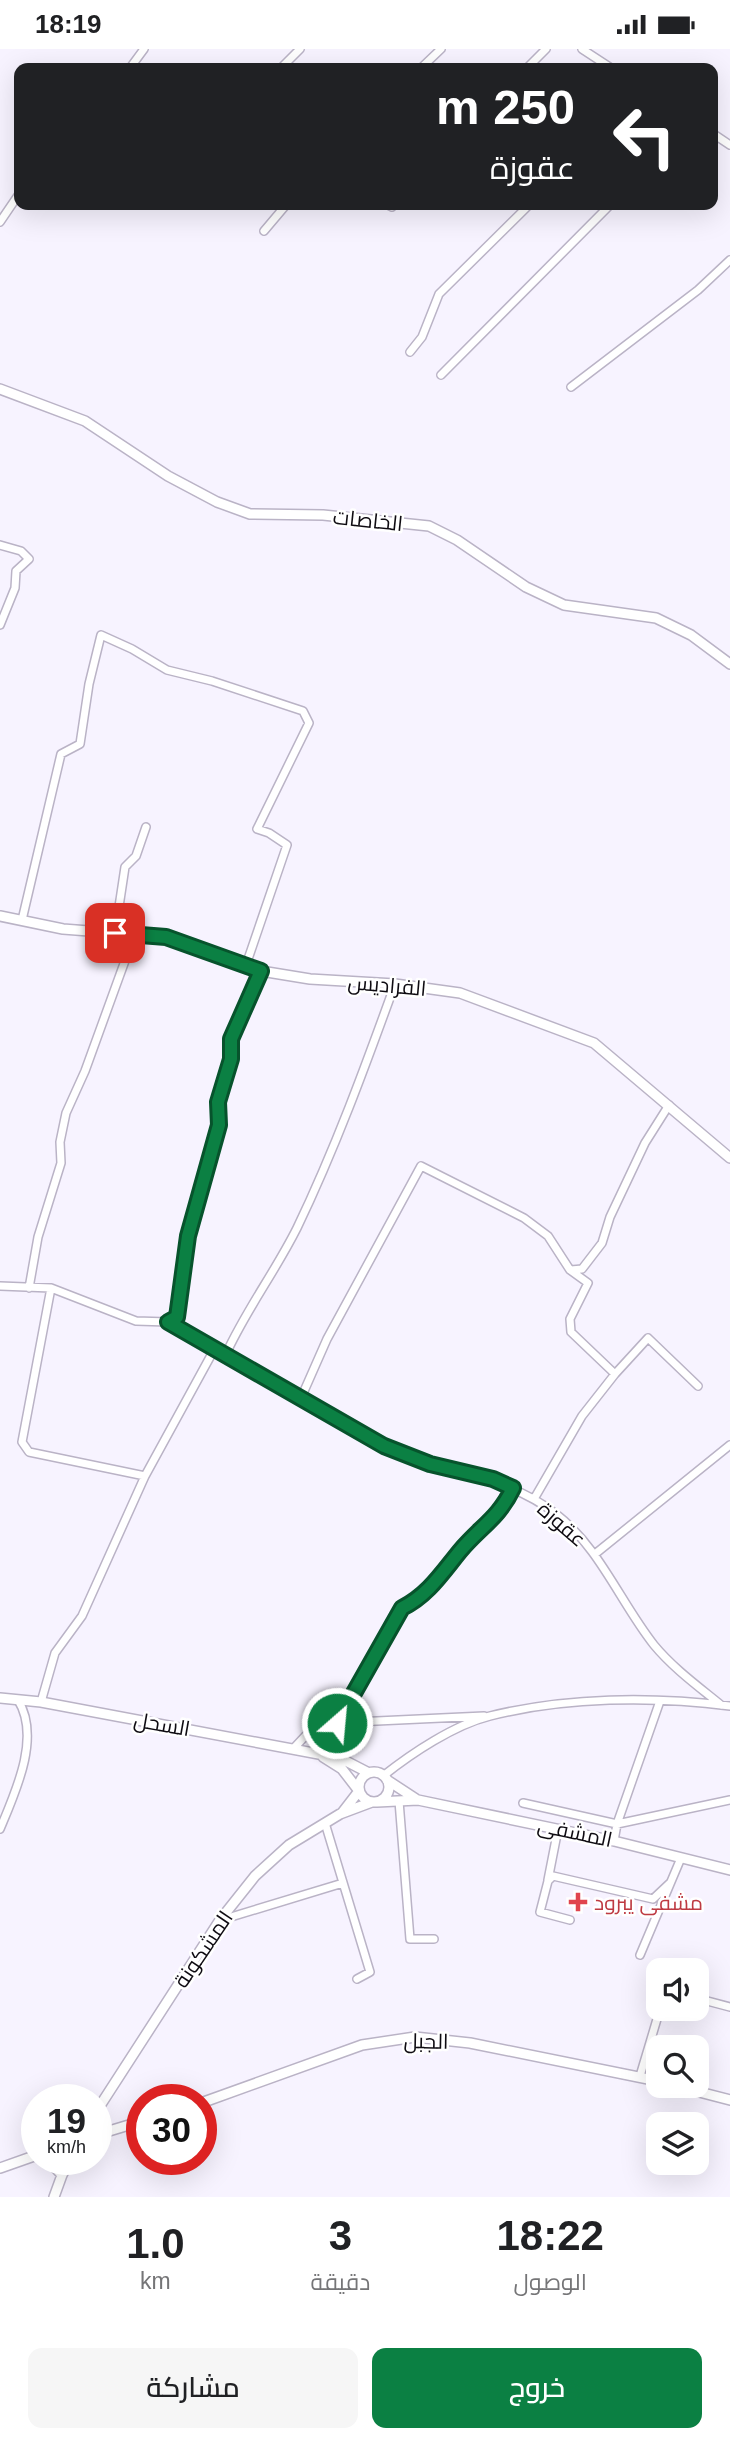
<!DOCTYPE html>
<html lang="ar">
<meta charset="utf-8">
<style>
:root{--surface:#fff;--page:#f6f6f6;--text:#202124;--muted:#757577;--accent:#0b8043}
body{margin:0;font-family:Helvetica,Cairo,sans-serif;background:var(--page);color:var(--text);direction:rtl;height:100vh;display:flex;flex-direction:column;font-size:26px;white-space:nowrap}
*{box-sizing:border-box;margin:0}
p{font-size:23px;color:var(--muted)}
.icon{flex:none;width:38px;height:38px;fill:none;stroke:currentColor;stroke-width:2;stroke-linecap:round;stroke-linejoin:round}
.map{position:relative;height:2148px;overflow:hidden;direction:ltr}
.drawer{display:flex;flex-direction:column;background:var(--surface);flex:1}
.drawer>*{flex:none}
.banner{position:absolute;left:14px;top:14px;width:704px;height:147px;border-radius:14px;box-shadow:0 7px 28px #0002;direction:rtl;background:#202124;color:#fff;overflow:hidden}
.controls{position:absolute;left:646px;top:1909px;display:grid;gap:14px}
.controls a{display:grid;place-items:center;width:63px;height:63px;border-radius:14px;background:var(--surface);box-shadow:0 7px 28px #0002;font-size:35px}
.speed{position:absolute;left:21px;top:2035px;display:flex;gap:14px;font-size:35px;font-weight:700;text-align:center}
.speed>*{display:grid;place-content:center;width:91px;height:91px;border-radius:50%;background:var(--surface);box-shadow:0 7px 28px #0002;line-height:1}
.speed small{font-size:18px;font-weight:400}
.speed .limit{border:10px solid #d22;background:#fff;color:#111}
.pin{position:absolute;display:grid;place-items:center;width:60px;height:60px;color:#fff;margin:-30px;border-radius:14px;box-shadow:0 4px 10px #0006}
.me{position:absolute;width:77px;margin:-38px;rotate:27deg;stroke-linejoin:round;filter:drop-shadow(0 0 5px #0008)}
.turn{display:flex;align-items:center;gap:24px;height:147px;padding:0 28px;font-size:32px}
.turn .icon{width:91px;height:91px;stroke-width:2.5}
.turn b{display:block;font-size:49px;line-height:60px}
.eta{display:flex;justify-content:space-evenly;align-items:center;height:119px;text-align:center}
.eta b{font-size:42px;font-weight:600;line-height:49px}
.button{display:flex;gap:14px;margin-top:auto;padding:14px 28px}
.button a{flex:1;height:80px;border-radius:14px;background:var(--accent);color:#fff;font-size:28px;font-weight:600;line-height:80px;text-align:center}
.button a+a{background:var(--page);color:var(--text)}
.status{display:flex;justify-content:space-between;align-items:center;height:49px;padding:0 35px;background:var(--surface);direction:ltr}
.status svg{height:19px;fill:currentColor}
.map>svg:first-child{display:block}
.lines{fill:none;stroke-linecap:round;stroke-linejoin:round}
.minor-casing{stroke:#bab3c6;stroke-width:10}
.tertiary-casing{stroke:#bab3c6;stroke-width:12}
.minor{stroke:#fff;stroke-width:7}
.tertiary{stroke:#fff;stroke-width:9}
.route-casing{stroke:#07532c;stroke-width:18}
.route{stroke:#0b8043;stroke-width:12}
.health-dot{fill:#e0444e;stroke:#fff;stroke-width:2.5}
.labels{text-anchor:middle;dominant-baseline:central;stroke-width:5;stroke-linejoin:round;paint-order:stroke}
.street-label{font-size:21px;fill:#0e0b11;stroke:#fff}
.health-label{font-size:21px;fill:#be3a42;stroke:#fff;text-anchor:start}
</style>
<div class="status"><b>18:19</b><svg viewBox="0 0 49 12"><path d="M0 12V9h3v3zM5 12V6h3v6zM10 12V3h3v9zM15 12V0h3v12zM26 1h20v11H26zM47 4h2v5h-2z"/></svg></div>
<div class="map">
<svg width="730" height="2148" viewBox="0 0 730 2148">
<rect width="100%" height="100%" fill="#f7f3ff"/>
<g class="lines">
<g class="minor-casing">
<path id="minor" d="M 582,0 L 611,19
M 130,19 L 144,0
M 281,19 L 300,0
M 421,19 L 441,0
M 527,19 L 546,0
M 712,84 L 730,96
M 388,156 L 392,158 L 394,156
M 0,173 L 19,145
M 264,182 L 286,156
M 410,303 L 422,288 L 439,245 L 529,156
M 441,326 L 610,156
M 571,338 L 698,241 L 730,211
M 0,496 L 21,502 L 29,510 L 16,522 L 15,539 L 0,576
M 22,871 L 61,705 L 80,695 L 89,635 L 101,586 L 132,600 L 167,621 L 212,632 L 303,662 L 309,674 L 257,780 L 269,784 L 287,796 L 246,916
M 115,884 L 125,818 L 136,807 L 146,778
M 571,1221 L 582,1220 L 602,1194 L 610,1168 L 645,1094 L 669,1056
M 0,1237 L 51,1239 L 136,1272 L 168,1273 C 242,1310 310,1362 385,1397 C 442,1424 505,1425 556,1465 C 600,1499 620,1553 654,1596 C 673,1619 699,1638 721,1656
M 29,1239 L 38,1188 L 61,1114 L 60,1093 L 66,1064 L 85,1022 L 126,909 L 130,885
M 51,1239 L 22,1393 L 29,1403 L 145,1427 L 215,1299
M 168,1273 L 177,1268 L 188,1187 L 219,1076 L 218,1053 L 231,1010 L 231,990 L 261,922
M 226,1305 C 246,1261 275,1223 297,1179 C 335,1100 365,1018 395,935
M 615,1325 L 648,1289 L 698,1337
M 301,1349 L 327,1290 L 421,1117 L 524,1169 L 548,1187 L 570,1221 L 588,1234 L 570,1270 L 571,1283 L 615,1325 L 582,1367 L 534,1450
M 595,1505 L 730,1396
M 41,1653 L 55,1604 L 82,1567 L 145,1427
M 337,1674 L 402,1559 C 428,1546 442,1524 460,1502 C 481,1477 498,1470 513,1439
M 294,1699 L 309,1683 L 334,1674 L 484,1667
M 383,1727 C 412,1704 454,1676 490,1667 C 566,1648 652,1647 730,1657
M 399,1752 L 410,1890 L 434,1890
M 523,1754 L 617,1775 L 730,1751
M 325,1774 L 370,1923 L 357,1930
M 0,1780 C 16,1742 41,1688 18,1651
M 614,1792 L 617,1775 L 660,1652
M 548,1831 L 558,1780
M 221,1871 L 343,1834
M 570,1871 L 540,1863 L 548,1832 L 553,1827 L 653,1850 L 670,1834
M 640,1906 L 681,1809
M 696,1949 L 730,1958
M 640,2027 L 660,1960"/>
</g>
<g class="tertiary-casing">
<path id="tertiary" d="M 0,340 L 85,372 L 168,427 L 217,453 L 250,465 L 323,466 L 429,477 L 457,491 L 526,538 L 564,556 L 656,569 L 691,586 L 730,615
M 0,867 L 63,880 L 166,888 L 261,922 L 310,930 L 395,935 L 460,944 L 594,994 L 730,1109
M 0,1649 L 41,1653 L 340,1709 L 369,1724
M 323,1708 L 342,1720 L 359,1742 L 342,1764
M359 1738a15 15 0 1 1 30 0a15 15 0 1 1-30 0Z
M 387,1731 L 416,1750
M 377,1753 L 418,1751 L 614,1792 L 730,1821
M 676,2037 L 730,2051
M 201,2054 L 362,1996 L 415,1988 L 470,1994 L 658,2032
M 96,2063 L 220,1871 L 255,1827 L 289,1796 L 340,1765 L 372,1753
M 96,2086 L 142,2072
M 47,2110 L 62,2126 L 70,2110
M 0,2119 L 37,2106
M 54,2148 L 62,2126"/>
</g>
<use href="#minor" class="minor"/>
<use href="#tertiary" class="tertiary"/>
</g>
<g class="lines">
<g class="route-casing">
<path id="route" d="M 115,884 L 166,888 L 261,922 L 231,990 L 231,1010 L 218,1053 L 219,1076 L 188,1187 L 177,1268 L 168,1273 L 384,1397 L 430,1415 L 493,1430 L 513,1439 C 498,1470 481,1477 460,1502 C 442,1524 428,1546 402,1559 L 337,1674"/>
</g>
<use href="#route" class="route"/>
</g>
<path class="health-dot" d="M574.5 1842.5h7v7h7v7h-7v7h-7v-7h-7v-7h7z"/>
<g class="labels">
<g class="street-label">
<text transform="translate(368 471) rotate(6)">الخاصات</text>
<text transform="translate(387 936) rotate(5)">الفراديس</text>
<text transform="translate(562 1475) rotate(41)">عقوزة</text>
<text transform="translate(162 1675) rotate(10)">السحل</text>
<text transform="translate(575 1783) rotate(12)">المشفى</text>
<text transform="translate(203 1900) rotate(-56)">المشكونة</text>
<text transform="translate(426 1992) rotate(1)">الجبل</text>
</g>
<g class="health-label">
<text x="594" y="1853">مشفى يبرود</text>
</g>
</g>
</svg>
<div class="controls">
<a><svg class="icon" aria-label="sound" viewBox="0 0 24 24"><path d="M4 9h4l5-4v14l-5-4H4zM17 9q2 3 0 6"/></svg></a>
<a><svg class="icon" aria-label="search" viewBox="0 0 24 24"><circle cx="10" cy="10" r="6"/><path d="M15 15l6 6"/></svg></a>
<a><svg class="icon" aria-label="layers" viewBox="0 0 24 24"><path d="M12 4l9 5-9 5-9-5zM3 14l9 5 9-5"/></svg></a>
</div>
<div class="speed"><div>19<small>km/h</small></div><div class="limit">30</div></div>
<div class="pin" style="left:115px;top:884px;background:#d93025"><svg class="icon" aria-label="arrive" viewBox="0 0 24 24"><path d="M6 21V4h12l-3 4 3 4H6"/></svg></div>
<svg class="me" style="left:337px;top:1674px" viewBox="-20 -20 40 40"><circle r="17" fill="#0b8043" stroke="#fff" stroke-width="3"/><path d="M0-11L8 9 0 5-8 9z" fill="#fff"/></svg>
<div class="banner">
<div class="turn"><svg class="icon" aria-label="left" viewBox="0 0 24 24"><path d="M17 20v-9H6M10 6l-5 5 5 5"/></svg><div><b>250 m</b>عقوزة</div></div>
</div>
</div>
<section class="drawer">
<div class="eta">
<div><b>18:22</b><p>الوصول</p></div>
<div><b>3</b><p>دقيقة</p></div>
<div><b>1.0</b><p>km</p></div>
</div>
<div class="button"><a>خروج</a><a>مشاركة</a></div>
</section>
